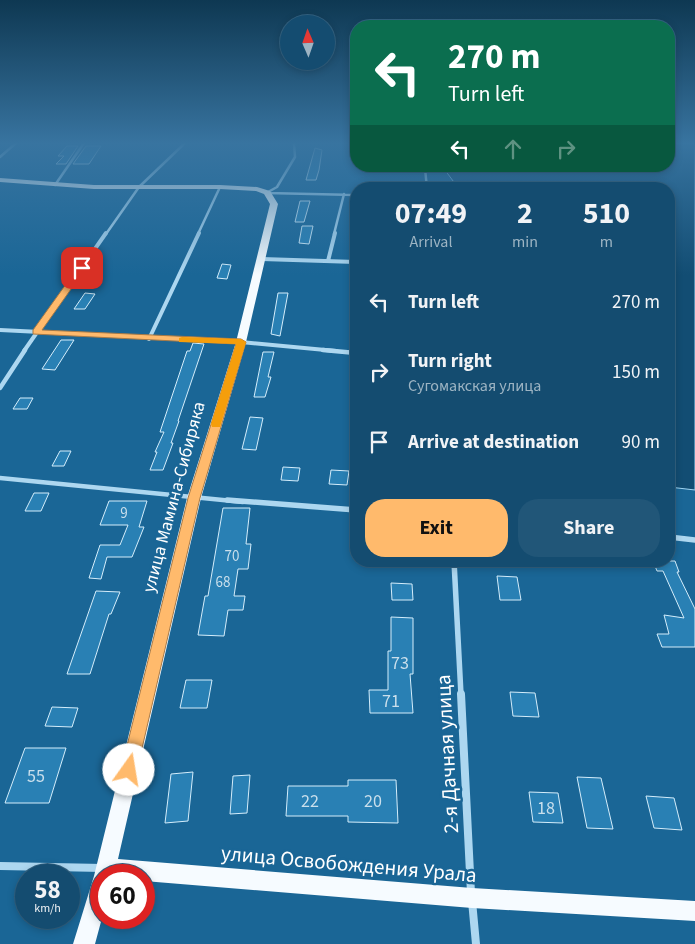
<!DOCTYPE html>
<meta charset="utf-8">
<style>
:root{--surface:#144c70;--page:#215678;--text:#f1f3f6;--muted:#9db4c3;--line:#336383;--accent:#ffba6c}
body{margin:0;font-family:"Source Sans 3",sans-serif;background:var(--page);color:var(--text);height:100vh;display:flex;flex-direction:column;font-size:19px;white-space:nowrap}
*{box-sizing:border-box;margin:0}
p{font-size:16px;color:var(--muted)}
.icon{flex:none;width:28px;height:28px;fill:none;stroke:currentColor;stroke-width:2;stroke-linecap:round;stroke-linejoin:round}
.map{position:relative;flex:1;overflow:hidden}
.details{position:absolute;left:350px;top:182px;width:325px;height:385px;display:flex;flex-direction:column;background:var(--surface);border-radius:20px;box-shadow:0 2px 8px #0003,0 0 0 1px var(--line)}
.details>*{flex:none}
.banner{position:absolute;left:350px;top:20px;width:325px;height:152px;border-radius:20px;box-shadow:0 2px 8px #0003,0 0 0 1px var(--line);background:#0b6e4f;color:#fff;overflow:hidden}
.needle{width:32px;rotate:358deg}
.buttons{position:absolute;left:280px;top:15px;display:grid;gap:10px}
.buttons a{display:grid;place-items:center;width:55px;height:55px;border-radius:50%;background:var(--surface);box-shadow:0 2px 8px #0003,0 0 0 1px var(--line);font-size:25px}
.speed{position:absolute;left:15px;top:864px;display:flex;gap:10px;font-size:25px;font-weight:700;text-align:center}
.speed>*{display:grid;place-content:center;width:65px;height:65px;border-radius:50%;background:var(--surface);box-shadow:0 2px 8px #0003,0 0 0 1px var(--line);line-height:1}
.speed small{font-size:12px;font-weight:400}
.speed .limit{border:8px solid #d22;background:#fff;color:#111}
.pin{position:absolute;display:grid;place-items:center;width:42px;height:42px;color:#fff;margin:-21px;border-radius:10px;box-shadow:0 2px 8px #0006}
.me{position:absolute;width:55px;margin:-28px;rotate:13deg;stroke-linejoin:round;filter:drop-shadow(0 0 4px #0008)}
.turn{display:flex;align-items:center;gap:18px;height:105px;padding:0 15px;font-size:22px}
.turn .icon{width:65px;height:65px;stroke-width:2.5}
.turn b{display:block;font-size:35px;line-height:42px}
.lanes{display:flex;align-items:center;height:48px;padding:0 15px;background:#0003;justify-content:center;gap:25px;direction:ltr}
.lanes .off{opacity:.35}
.eta{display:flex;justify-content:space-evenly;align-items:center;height:85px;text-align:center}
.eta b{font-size:30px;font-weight:700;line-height:35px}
.button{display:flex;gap:10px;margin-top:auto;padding:10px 15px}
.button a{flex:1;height:58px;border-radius:20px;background:var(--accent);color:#111;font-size:20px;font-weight:700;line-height:58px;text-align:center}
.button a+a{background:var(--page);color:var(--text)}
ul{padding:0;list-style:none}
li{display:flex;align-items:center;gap:15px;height:70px;padding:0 15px}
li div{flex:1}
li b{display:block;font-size:19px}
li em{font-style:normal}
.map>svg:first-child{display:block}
.water{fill:#124d73;stroke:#a0d5f2}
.building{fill:#2980b4;stroke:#d4edfb}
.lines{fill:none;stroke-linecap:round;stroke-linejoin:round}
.minor-far4{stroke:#add7f0;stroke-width:2.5}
.minor-far3{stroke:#add7f0;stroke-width:4}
.minor-far2{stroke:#add7f0;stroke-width:4.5}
.minor-far1{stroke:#add7f0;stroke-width:5.5}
.minor{stroke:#add7f0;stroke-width:8}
.primary{fill:#f6fbff;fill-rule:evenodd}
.route{fill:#ffba6c;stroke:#a67946}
.slow{fill:#f59e0b}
.labels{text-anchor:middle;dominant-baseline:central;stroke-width:5;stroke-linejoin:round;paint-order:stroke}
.number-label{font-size:15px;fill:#cadfec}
.street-label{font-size:18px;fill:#fff;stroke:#1a6696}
.near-number-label{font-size:18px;fill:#cadfec}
.near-street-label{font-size:21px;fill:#fff;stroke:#1a6696}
</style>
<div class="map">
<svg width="695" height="944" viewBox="0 0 695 944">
<rect width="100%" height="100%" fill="#1a6696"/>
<path class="water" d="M 669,143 L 695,143 L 695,490 L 669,487 L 669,189 L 459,189 L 442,166 L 669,166 Z"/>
<path class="building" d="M 67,146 L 78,146 L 66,164 L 56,164 L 64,156 L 58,156 Z
M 86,146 L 101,146 L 89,164 L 73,164 Z
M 315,148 L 322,150 L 319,170 L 316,180 L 306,180 Z
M 300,201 L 310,201 L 304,222 L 295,222 Z
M 302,226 L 313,226 L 309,244 L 299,243 Z
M 222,264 L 231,265 L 227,279 L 217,278 Z
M 85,293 L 95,294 L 85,309 L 74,309 Z
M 278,293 L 288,293 L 280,336 L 271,334 Z
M 61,340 L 74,340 L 55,370 L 42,369 Z
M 193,343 L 204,344 L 178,421 L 179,421 L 171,443 L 173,443 L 163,470 L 150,470 L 157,452 L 155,452 L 164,432 L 160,432 L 187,351 L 190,351 Z
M 263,352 L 274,352 L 268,377 L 271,377 L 265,397 L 254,397 Z
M 20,398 L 33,398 L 27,409 L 13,409 Z
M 250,417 L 263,418 L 256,450 L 242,449 Z
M 60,451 L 71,451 L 64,466 L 52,466 Z
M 283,467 L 300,468 L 298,481 L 281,480 Z
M 331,470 L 349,471 L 347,485 L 329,484 Z
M 34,493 L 49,493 L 41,511 L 25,511 Z
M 109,501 L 147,501 L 139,527 L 144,527 L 132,557 L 107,557 L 101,579 L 89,578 L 100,545 L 120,545 L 128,525 L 100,525 Z
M 223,508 L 250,508 L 246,544 L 251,544 L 248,569 L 238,569 L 234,596 L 245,596 L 243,610 L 228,610 L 224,636 L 198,635 L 205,596 L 208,596 Z
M 653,561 L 675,561 L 679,572 L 677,572 L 695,609 L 695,647 L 662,647 L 657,634 L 669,634 L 664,615 L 684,618 L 663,571 L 657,571 Z
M 497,576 L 517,577 L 521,600 L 500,600 Z
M 391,583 L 412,584 L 413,600 L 392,600 Z
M 96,591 L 120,592 L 111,614 L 109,614 L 90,674 L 67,674 Z
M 391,617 L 413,618 L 413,674 L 410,674 L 413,713 L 370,713 L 369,690 L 388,690 L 388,651 L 391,651 Z
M 186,680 L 212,680 L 207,708 L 180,708 Z
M 510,692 L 535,693 L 539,717 L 513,716 Z
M 52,707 L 78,708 L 72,727 L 45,726 Z
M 25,748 L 66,748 L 49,803 L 5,803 Z
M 193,772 L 188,821 L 165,823 L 171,774 Z
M 250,775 L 247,813 L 230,814 L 233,776 Z
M 577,777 L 601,778 L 613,829 L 587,828 Z
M 348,780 L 396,780 L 398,823 L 348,822 L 348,816 L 286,816 L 288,786 L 348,786 Z
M 529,792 L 558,793 L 563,823 L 533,822 Z
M 646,796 L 674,798 L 682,830 L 654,828 Z"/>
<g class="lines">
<path class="minor-far4" d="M 0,157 L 16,143
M 425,168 L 427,189
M 55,185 L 84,143
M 268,192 L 277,187 L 295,157 L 294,143
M 267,193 L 356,195
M 106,234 L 139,187 L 185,143
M 198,234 L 220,187
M 334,234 L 344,194"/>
<path class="minor-far3" d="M 262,259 L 356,262
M 328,261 L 335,233
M 0,330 L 241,342 L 336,351
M 149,339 L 199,233
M 24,351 L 106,233"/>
<path class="minor-far2" d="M 323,350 L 356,353
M 0,388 L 25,350
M 0,478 L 243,502"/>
<path class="minor-far1" d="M 227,500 L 356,510
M 669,537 L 695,540
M 454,561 L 461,695"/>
<path class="minor" d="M 461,694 L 471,893
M 0,866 L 103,868
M 472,901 L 476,944"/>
<path class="primary" d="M 0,178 L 94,185 L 220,185 L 257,187 L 270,191 L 278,204 L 246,342 L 201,498 L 118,859 L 472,888 L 695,901 L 695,921 L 472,908 L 144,881 L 144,875 L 101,875 L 102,918 L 95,944 L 73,944 L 94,876 L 187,498 L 236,342 L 270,204 L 264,194 L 256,191 L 220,189 L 94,189 L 0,182 Z"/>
</g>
<linearGradient id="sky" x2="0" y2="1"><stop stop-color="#0e3852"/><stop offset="0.52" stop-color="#3874a0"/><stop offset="1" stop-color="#3874a0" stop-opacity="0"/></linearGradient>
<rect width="695" height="275" fill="url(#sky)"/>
<path class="route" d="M 79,266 L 86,268 L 42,330 L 241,339 L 246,342 L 200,498 L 137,770 L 135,776 L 129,779 L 123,776 L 121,770 L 188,498 L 236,344 L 33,334 L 33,330 Z"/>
<path class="slow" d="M 182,337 L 241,339 L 246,342 L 220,427 L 212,427 L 211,424 L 236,344 L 179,342 L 179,338 Z"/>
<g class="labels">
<g class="number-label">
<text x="124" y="513">9</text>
<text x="232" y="556">70</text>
<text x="223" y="582">68</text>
</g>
<g class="street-label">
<text transform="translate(174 497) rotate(-75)">улица Мамина-Сибиряка</text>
</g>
<g class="near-number-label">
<text x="400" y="663">73</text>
<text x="391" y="701">71</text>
<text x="36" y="776">55</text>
<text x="310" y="801">22</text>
<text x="373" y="801">20</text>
<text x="546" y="808">18</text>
</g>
<g class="near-street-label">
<text transform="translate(447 754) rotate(-93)">2-я Дачная улица</text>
<text transform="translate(349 864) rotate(5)">улица Освобождения Урала</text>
</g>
</g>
</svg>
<div class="buttons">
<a><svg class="needle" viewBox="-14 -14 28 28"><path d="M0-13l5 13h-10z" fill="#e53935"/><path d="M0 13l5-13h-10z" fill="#9db4c3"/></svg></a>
</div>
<div class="speed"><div>58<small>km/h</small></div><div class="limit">60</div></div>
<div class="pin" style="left:82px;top:268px;background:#d93025"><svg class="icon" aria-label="arrive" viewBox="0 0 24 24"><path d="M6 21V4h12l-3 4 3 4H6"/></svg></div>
<svg class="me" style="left:129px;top:770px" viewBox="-20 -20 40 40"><circle r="19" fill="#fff"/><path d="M0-13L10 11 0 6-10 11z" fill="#ffba6c"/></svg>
<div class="banner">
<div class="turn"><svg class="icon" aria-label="left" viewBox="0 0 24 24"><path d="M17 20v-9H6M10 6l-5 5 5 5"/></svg><div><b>270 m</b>Turn left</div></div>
<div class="lanes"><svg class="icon" aria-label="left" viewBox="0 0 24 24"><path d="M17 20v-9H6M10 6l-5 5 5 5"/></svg><svg class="icon off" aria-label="ahead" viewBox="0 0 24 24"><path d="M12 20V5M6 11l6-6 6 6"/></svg><svg class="icon off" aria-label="right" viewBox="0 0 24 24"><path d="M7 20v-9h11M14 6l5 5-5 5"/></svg></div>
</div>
<section class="details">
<div class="eta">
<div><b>07:49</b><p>Arrival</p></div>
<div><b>2</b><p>min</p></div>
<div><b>510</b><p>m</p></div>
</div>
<ul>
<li><svg class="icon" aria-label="left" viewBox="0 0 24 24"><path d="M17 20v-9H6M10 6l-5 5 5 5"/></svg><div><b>Turn left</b></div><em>270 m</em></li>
<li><svg class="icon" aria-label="right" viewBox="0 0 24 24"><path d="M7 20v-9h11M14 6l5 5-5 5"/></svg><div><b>Turn right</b><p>Сугомакская улица</p></div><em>150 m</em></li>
<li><svg class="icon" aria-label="arrive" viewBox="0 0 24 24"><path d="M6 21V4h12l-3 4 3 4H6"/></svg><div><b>Arrive at destination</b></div><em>90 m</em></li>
</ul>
<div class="button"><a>Exit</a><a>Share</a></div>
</section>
</div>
